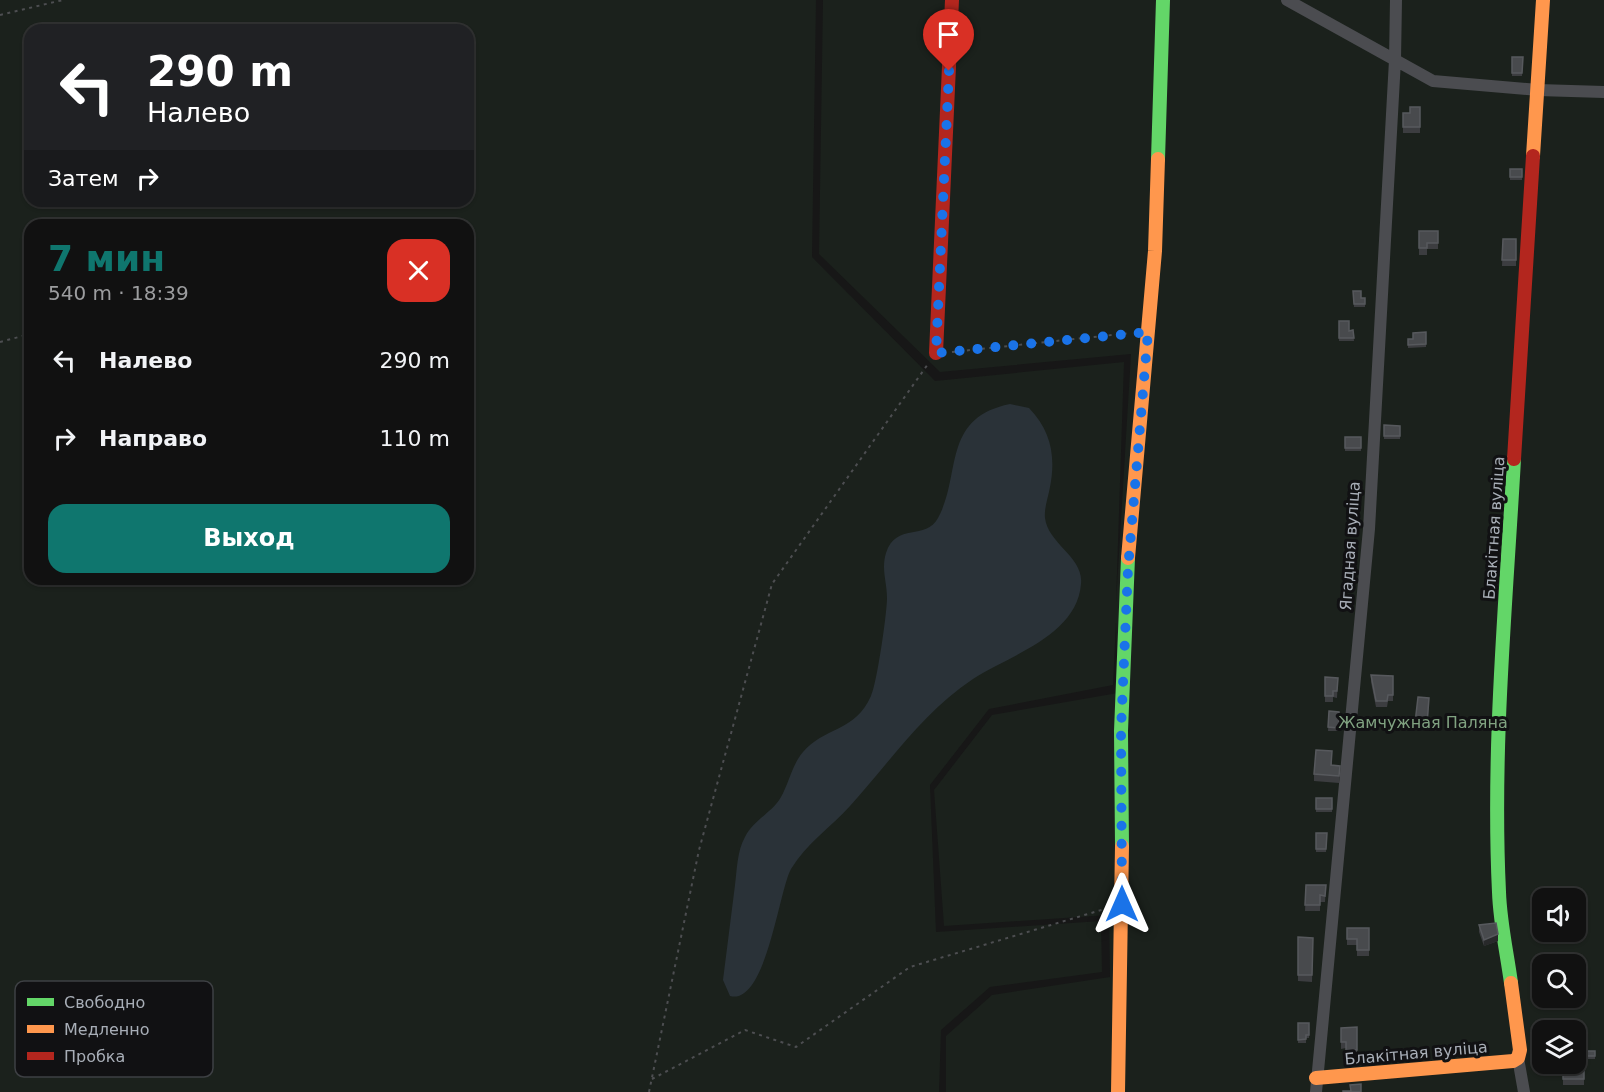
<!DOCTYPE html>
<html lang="ru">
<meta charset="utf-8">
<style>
:root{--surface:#111;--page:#1e1f1f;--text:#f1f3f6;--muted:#9c9d9f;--line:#303131;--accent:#0f766e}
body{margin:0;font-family:"DejaVu Sans",sans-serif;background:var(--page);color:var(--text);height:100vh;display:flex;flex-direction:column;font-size:22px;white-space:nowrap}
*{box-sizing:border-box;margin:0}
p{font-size:20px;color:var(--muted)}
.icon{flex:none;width:33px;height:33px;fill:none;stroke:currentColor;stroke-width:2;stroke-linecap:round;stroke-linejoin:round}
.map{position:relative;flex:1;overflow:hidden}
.sheet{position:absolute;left:24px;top:219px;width:450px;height:366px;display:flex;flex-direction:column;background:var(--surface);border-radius:18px;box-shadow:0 2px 4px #0004,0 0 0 2px var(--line)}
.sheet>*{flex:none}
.guide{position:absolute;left:24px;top:24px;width:450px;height:183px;border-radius:18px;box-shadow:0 2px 4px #0004,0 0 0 2px var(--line);background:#202124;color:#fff;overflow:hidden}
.fabs{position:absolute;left:1532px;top:888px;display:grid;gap:12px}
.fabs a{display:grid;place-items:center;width:54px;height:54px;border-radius:12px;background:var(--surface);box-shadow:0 2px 4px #0004,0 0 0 2px var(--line);font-size:30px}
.pin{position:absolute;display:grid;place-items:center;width:51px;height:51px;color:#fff;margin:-62px -26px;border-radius:50% 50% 50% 0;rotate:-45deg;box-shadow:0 0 6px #0007}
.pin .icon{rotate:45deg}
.me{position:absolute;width:66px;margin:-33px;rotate:0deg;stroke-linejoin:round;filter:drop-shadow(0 0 4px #0008)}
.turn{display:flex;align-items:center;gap:21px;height:126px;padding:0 24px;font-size:27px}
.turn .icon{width:78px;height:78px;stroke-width:2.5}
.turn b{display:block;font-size:42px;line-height:51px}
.then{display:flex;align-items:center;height:57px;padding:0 24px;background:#0003;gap:12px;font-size:22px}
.round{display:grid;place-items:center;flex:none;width:63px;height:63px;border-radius:18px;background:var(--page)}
.overview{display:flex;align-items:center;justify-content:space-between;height:102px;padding:0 24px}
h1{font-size:36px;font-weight:700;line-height:45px;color:var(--accent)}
.button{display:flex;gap:12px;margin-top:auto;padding:12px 24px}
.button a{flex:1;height:69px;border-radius:18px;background:var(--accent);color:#fff;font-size:24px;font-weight:700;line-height:69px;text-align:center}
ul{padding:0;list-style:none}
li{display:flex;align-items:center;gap:18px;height:78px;padding:0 24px}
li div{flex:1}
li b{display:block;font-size:22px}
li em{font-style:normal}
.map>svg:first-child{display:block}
.green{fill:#1b211c;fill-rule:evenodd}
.water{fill:#2a3238}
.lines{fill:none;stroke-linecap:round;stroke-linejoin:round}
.path{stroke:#4d4e51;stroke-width:2;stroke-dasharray:3 4.5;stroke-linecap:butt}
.street{stroke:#4b4c50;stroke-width:12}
.fast{stroke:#63d668;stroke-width:14}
.slow{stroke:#ff974d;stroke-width:14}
.jam{stroke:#b3261e;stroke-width:14}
.wall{fill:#3c3d40}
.shaded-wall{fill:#28292a}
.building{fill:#484a4d;stroke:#57595d;stroke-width:1.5}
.route{stroke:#1a73e8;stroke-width:10;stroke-dasharray:0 18}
.labels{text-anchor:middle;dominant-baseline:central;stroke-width:6;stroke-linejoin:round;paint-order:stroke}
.street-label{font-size:16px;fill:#a8aeb7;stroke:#111113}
.park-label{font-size:16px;fill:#80a281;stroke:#111113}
.key{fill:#111113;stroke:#3e4044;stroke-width:1.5}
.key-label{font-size:16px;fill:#a8aeb7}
</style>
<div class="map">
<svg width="1604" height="1092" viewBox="0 0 1604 1092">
<rect width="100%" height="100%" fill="#171717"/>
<path class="green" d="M 0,0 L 816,0 L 812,257 L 935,381 L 1124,362 L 1116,603 L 1131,354 L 940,372 L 819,254 L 823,0 L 1604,0 L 1604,1092 L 946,1092 L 946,1036 L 992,995 L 1110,977 L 1109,915 L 944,926 L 934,790 L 992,715 L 1118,693 L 1116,622 L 1113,685 L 989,709 L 930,785 L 936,932 L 1101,921 L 1102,972 L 990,987 L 941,1030 L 939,1092 L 0,1092 ZM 30,30 L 468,30 L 468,201 L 30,201 ZM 30,225 L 468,225 L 468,579 L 30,579 ZM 1542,898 L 1575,898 L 1575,932 L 1542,932 ZM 1542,964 L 1575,964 L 1575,998 L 1542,998 ZM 1542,1030 L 1575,1030 L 1575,1064 L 1542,1064 Z"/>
<path class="water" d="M 1010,404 L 1029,408 C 1051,431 1056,456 1050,487 C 1048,498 1044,508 1045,518 C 1048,544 1084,557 1081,584 C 1077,636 1008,656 973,679 C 924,711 889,763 850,806 C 831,827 806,844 791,869 C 779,890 766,1006 730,996 L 723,980 C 727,948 731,917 735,885 C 737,870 737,851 745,837 C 753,820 772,813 781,797 C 789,783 792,765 803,752 C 824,727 855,732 871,696 C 877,684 887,613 887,598 C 887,582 881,569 886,553 C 896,522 926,541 938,518 C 962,475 941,418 1010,404 Z"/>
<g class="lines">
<path class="path" d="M 0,15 L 63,0
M 0,342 L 30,334
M 952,352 L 1131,333
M 652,1079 L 745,1030 L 796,1047 L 910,967 L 1108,908
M 649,1092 L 699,850 L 772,584 L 928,364"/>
<path class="street" d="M 1287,0 L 1433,81 L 1538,90 L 1604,92
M 1518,1058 L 1524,1092
M 1316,1092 L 1369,529 L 1395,60 L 1396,0"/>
<path class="fast" d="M 1158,159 L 1163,0
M 1122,846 L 1121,731 L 1128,558
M 1511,983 C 1507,953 1500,923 1499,892 C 1492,748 1506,603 1514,459"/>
<path class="slow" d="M 1533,156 L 1543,0
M 1128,558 L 1155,251 L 1158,159
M 1316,1078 L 1513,1061 L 1518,1058 L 1520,1050 L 1511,983
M 1118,1092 L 1122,846"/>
<path class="jam" d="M 936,353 L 952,0
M 1514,459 L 1533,156"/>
</g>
<path class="wall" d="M 1512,57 L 1523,57 L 1522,76 L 1512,76 Z
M 1420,107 L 1420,133 L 1403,133 L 1403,113 L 1410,113 Z
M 1510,169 L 1522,169 L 1522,180 L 1510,180 Z
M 1419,231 L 1438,231 L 1438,249 L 1427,249 L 1427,255 L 1419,255 Z
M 1503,239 L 1516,239 L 1516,266 L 1502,266 Z
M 1353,291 L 1361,298 L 1365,298 L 1365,307 L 1354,307 Z
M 1339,321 L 1349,331 L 1353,330 L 1354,341 L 1339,341 Z
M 1426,332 L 1426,347 L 1408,348 L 1408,339 L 1413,339 Z
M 1384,425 L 1400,426 L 1400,439 L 1384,439 Z
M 1345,437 L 1361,437 L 1361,451 L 1345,451 Z
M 1371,675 L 1393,676 L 1393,701 L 1388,701 L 1387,707 L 1376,707 L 1371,682 Z
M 1325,677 L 1338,678 L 1337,698 L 1333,697 L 1333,702 L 1325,702 Z
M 1429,704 L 1427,730 L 1415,729 L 1415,723 Z
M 1329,711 L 1339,712 L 1339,731 L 1328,731 Z
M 1332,758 L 1332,765 L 1340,772 L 1339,783 L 1314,781 L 1314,774 Z
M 1316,798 L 1332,798 L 1332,812 L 1316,812 Z
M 1316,833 L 1327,833 L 1326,852 L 1316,852 Z
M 1306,885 L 1326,885 L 1325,902 L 1320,902 L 1320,911 L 1305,911 Z
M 1479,925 L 1498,941 L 1484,946 L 1479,932 Z
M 1347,928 L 1369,928 L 1369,956 L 1357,956 L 1357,945 L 1347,945 Z
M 1298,937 L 1313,938 L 1312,982 L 1298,981 Z
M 1298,1023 L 1309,1023 L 1309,1038 L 1306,1038 L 1306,1043 L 1298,1043 Z
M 1357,1027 L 1357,1056 L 1346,1057 L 1346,1048 L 1341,1049 L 1341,1028 Z
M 1585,1051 L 1595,1051 L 1595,1059 L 1585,1059 Z
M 1584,1060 L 1584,1085 L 1563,1085 L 1563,1068 L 1571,1068 Z"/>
<path class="shaded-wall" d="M 1498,934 L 1498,941 L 1484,946 L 1484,940 Z"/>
<path class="building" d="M 1512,57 L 1523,57 L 1522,73 L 1512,73 Z
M 1410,107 L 1420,107 L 1420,127 L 1403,127 L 1403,113 L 1410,113 Z
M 1510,169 L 1522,169 L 1522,177 L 1510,177 Z
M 1419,231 L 1438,231 L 1438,243 L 1427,243 L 1427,248 L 1419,248 Z
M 1503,239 L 1516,239 L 1516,260 L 1502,260 Z
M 1353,291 L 1361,291 L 1361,298 L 1365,298 L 1365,304 L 1354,304 Z
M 1339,321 L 1349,321 L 1349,331 L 1353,330 L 1354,338 L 1339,338 Z
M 1426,332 L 1426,344 L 1408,345 L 1408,339 L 1413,339 L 1413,333 Z
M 1384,425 L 1400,426 L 1400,436 L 1384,436 Z
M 1345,437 L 1361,437 L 1361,448 L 1345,448 Z
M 1371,675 L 1393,676 L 1393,695 L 1388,695 L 1387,701 L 1376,701 Z
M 1325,677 L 1338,678 L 1337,691 L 1333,691 L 1333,696 L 1325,696 Z
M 1418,697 L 1429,698 L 1427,724 L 1415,723 Z
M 1329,711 L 1339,712 L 1339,728 L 1328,727 Z
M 1316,750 L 1332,751 L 1331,765 L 1340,766 L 1339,776 L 1314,774 Z
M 1316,798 L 1332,798 L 1332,809 L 1316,809 Z
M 1316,833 L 1327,833 L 1326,849 L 1316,849 Z
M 1306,885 L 1326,885 L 1325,896 L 1320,895 L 1320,905 L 1305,905 Z
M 1496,923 L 1498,934 L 1484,940 L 1479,925 Z
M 1347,928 L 1369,928 L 1369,950 L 1357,950 L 1357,939 L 1347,939 Z
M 1298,937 L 1313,938 L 1312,975 L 1298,975 Z
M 1298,1023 L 1309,1023 L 1309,1035 L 1306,1035 L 1306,1039 L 1298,1040 Z
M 1357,1027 L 1357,1050 L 1346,1050 L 1346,1042 L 1341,1042 L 1341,1028 Z
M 1585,1051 L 1595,1051 L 1595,1056 L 1585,1056 Z
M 1575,1060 L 1584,1060 L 1584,1079 L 1563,1079 L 1563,1068 L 1571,1068 L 1571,1064 L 1575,1064 Z
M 1361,1084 L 1361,1092 L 1343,1092 L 1343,1091 L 1351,1091 L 1350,1085 Z"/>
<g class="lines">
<path class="route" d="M 949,71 L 936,353 L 1148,332 L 1128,569 L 1121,730 L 1122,904"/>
</g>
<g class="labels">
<g class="street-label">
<text transform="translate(1494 528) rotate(-86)">Блакітная вуліца</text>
<text transform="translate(1350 546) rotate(-86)">Ягадная вуліца</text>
<text transform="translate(1416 1053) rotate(-5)">Блакітная вуліца</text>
</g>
<g class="park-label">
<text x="1423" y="722">Жамчужная Паляна</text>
</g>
</g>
<rect x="15" y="981" width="198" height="96" rx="9" class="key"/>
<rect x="27" y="998" width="27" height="8" fill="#63d668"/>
<rect x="27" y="1025" width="27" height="8" fill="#ff974d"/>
<rect x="27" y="1052" width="27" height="8" fill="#b3261e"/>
<g class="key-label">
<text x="64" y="1008">Свободно</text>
<text x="64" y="1035">Медленно</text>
<text x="64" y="1062">Пробка</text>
</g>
</svg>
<div class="fabs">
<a><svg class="icon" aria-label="sound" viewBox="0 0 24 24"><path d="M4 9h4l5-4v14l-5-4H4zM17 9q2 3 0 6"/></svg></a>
<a><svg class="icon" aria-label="search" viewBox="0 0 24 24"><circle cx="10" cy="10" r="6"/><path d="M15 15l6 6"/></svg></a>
<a><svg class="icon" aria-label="layers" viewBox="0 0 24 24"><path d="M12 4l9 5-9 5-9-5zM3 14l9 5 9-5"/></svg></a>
</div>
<div class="pin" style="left:949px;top:71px;background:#d93025"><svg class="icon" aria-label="arrive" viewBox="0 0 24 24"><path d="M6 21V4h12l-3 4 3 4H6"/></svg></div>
<svg class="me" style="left:1122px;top:904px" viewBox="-20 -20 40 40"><path d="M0-17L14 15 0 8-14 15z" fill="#1a73e8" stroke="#fff" stroke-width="4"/></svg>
<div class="guide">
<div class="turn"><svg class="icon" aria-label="left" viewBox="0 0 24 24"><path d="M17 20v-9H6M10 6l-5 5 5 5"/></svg><div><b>290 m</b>Налево</div></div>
<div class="then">Затем<svg class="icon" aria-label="right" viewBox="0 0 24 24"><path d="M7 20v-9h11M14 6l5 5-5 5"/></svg></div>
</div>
<section class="sheet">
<div class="overview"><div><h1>7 мин</h1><p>540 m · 18:39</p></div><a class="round" style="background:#d93025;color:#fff"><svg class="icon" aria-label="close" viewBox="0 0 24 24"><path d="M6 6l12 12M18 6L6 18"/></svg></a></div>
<ul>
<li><svg class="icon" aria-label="left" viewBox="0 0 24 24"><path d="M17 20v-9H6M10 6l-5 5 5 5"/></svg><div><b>Налево</b></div><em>290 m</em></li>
<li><svg class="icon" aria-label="right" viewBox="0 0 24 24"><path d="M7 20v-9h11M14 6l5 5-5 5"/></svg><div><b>Направо</b></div><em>110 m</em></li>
</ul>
<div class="button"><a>Выход</a></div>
</section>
</div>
